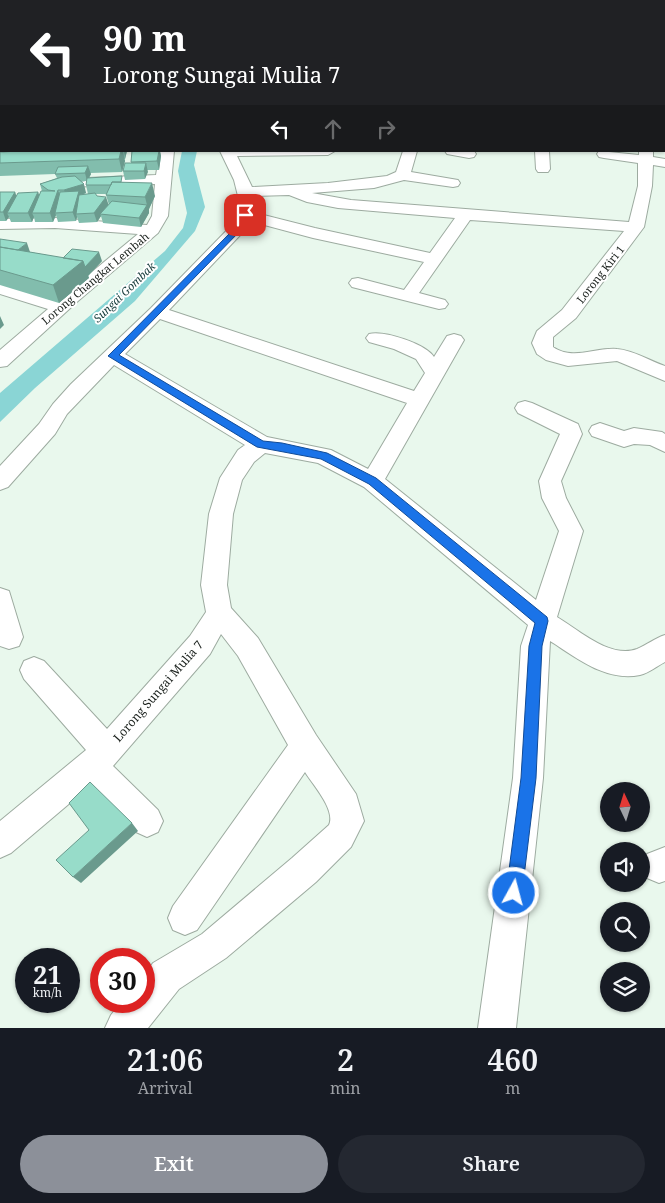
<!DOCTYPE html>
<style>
:root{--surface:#171b24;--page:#242831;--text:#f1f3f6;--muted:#9ea1a6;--accent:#8c9099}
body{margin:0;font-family:"Noto Serif",serif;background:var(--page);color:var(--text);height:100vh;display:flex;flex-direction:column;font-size:19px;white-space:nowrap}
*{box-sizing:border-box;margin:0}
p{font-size:16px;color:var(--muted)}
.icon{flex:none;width:28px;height:28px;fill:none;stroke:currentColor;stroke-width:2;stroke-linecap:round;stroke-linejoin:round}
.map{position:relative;height:1028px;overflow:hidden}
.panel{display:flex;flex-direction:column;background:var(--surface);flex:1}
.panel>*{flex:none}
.banner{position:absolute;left:0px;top:0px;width:665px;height:152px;box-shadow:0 1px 4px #0004;background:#202124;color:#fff;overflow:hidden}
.needle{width:32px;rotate:356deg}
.buttons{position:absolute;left:600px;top:782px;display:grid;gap:10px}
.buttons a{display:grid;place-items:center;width:50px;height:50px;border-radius:50%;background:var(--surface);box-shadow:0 1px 4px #0004;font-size:25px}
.speed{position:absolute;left:15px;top:948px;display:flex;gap:10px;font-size:25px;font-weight:700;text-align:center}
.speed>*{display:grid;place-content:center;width:65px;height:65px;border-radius:50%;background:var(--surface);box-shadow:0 1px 4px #0004;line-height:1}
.speed small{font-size:12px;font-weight:400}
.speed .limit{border:8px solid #d22;background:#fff;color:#111}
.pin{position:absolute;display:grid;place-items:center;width:42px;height:42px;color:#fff;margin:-21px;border-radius:10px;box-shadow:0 2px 8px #0006}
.me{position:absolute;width:55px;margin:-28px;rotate:7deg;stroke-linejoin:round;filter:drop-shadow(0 0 4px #0008)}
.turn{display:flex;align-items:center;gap:18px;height:105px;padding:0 20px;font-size:22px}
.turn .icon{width:65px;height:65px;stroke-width:2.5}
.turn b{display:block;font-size:35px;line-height:42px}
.lanes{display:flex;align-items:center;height:48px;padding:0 20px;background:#0003;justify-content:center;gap:25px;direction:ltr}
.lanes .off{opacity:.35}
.eta{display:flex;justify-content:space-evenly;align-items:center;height:85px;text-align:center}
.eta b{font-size:30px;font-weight:600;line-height:35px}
.button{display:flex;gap:10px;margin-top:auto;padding:10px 20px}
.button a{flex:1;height:58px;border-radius:30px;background:var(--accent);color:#fff;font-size:20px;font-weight:600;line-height:58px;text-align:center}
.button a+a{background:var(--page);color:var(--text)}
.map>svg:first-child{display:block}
.water{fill:#8ad5d5}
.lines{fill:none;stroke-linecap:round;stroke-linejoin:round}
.minor-casing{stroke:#9daba0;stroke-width:2}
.minor{fill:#fff;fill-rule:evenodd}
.wall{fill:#82bdad;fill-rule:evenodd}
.shaded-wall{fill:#6a9a8d}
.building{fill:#97dcc9;stroke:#6a9a8d}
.route{fill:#1a73e8;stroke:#114b97}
.labels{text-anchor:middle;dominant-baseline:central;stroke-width:4;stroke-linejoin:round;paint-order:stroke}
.far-street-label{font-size:11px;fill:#1b211d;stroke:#fff}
.far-water-label{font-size:11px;font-style:italic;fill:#153a3a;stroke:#fff}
.street-label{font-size:12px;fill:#1b211d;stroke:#fff}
</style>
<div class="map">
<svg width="665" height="1028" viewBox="0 0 665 1028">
<rect width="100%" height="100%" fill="#e9f8ed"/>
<path class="water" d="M 182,151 L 197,151 L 194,165 L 205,207 L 195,231 L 135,301 L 35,388 L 0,422 L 0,393 L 165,251 L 183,228 L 187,213 L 178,171 Z"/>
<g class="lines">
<g class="minor-casing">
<path id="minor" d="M 292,0 L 303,0 L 304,1 L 293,1 Z
M 498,0 L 508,0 L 508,1 L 498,1 Z
M 620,0 L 645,0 L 646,1 L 621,1 Z
M 664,10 L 665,10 L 665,16 L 664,16 Z
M 0,117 L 1,117 L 1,125 L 0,125 Z
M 664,133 L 665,133 L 665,141 L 664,141 Z
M 160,151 L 174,151 L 168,216 L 158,233 L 78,301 L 7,366 L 0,367 L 0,350 L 48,309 L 0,294 L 0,283 L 58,300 L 138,234 L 55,228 L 0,229 L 0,219 L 55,218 L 147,225 L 152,216 L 155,184 L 65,187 L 60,186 L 58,183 L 60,180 L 65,179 L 156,175 Z
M 220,151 L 335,151 L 328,155 L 237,156 L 252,187 L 328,183 L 387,176 L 396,172 L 403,151 L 417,151 L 411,172 L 458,180 L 460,183 L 458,186 L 453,187 L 404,180 L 374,188 L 312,193 L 351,200 L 629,222 L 638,186 L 638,163 L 604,158 L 599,157 L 597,154 L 599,151 L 639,155 L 639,151 L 653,151 L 653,157 L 665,159 L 665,167 L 653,165 L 652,186 L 644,227 L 576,318 L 553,337 L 553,347 C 574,361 595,347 617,349 C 633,350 650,361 665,366 L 665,381 L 617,361 L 568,366 L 546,360 L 537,354 L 532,343 L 537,331 L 562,310 L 624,231 L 470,220 L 419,293 L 445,300 L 448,304 L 445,308 L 439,309 L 352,287 L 349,283 L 352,279 L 358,278 L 404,290 L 424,262 L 313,238 L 249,221 L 245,230 L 169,310 L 414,391 L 425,373 L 416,359 L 394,349 L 369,342 L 366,338 L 369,334 C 384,330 426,344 434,357 L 447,336 L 454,334 L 461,336 L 464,340 L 385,479 L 536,600 L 559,531 L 542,498 L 539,481 L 560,434 L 518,413 L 515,408 L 518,403 L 525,401 L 532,403 L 578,424 L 582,434 L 561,481 L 566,498 L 583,531 L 557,617 C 579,630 610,659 637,649 C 647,645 655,638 665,635 L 665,662 C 657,666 649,673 640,675 C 606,682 577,658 550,641 L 543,778 L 516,1028 L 478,1028 L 513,778 L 521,646 L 528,625 L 364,487 L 318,463 L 265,453 L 254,462 L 242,480 L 233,514 L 227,585 L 231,608 L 258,638 L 316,735 L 356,794 L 364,821 L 351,847 L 316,882 L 226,958 L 179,989 L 148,1028 L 105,1028 L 111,1015 L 122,1001 L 144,1001 L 144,975 L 153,963 L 202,934 L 292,858 L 329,825 C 336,810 313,785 305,772 L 197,930 L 185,935 L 173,930 L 168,918 L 173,906 L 288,745 L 238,656 L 221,634 L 210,654 L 113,766 L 158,810 L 163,821 L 158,832 L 147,837 L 136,832 L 90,786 L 11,853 L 0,858 L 0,821 L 86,750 L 24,679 L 20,670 L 24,661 L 34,657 L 44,661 L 107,729 L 190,636 L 206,612 L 201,585 L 209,514 L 220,478 L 238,450 L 245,445 L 114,365 L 67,414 L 55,434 L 8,487 L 0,490 L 0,466 L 39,424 L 53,404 L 71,384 L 151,308 L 232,225 L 238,205 L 238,196 L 234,180 ZM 289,195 L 307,202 L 338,208 L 455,218 L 430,253 L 315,228 L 252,212 L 254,196 ZM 160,319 L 407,403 L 368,469 L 331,450 L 267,437 L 125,354 Z
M 445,151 L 474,151 L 476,154 L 474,157 L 469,158 L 447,154 Z
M 535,151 L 549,151 L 550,169 L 548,172 L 538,172 L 536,169 Z
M 600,423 L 624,431 L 634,428 L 662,432 L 665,434 L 665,452 L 650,445 L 634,444 L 624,447 L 592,436 L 589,431 L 592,426 Z
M 0,588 L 9,591 L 23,637 L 19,646 L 9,649 L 0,646 Z
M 665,847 L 665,881 L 659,883 L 647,878 L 642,866 L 647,854 Z"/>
</g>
<use href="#minor" class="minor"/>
</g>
<path class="wall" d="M 0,47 L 1,47 L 1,75 L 0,75 Z
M 0,130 L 1,131 L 1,151 L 127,151 L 125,159 L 124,159 L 125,161 L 122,172 L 90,173 L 91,174 L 89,178 L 123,182 L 155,196 L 149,209 L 149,213 L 141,227 L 103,223 L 101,216 L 97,222 L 79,223 L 77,217 L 76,221 L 58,222 L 56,215 L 53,222 L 35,222 L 34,217 L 32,222 L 11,222 L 9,217 L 6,221 L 0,221 L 0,192 L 15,192 L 16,196 L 38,192 L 39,195 L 42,191 L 40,184 L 57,178 L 55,174 L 0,176 ZM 86,181 L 86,185 L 88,194 L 82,195 L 86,193 L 81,182 ZM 95,194 L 107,194 L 106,195 L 109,205 L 108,205 L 97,196 Z
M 132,151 L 163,151 L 162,152 L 160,152 L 161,156 L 159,170 L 147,170 L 145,179 L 125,180 L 123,171 L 131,163 Z
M 0,239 L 30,252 L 63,258 L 102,261 L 88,276 L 89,278 L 59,303 L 0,285 Z"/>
<path class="shaded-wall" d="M 0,34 L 1,34 L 1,43 L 0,43 Z
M 1,104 L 1,114 L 0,114 L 0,105 Z
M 121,151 L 123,151 L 125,161 L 122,172 L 119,159 Z
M 124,151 L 127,151 L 125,159 Z
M 159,151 L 160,151 L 161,156 L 159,170 L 157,161 Z
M 146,163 L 148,172 L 145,179 L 144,171 Z
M 88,166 L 91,174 L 87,181 L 85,173 Z
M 152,183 L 155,196 L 149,209 L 149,213 L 141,227 L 139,218 L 147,205 L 145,197 Z
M 84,184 L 86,193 L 80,195 L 76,214 L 77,217 L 76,221 L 64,190 Z
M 58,190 L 61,199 L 55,213 L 56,215 L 53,222 L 50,213 Z
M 15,192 L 18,201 L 7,213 L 9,217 L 6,221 L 3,212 Z
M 38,192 L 41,201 L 32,213 L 34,217 L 32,222 L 28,213 Z
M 106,197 L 109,206 L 100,214 L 101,216 L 97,222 L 94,213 Z
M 27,243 L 30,252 L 12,255 Z
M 99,252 L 102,261 L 88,276 L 85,267 Z
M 83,261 L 89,278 L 59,303 L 53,285 Z
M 0,316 L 4,325 L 0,329 Z
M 132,823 L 138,831 L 81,883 L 73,877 Z"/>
<path class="building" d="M 0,54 L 1,54 L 1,67 L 0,67 Z
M 0,130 L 1,131 L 1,138 L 0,138 Z
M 0,139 L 1,139 L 1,149 L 0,150 Z
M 21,151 L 121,151 L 119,159 L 0,163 L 0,152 Z
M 132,151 L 159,151 L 157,161 L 131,162 Z
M 125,163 L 146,163 L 144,171 L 123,171 Z
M 88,166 L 85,173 L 55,174 L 58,167 Z
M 75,176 L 84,184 L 64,190 L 58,190 L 50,213 L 32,213 L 41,191 L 55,191 L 48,190 L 40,184 L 62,177 Z
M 122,176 L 121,182 L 112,182 L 111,185 L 86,185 L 87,178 Z
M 112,182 L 152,183 L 145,197 L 106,195 Z
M 79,191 L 73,212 L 55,213 L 60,192 Z
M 0,192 L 15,192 L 3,212 L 0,212 Z
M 38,192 L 28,213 L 7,213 L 18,193 Z
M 95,193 L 97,196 L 106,197 L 94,213 L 76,214 L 79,195 Z
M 112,201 L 147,205 L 139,218 L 100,214 Z
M 0,239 L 27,243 L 18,250 L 0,247 Z
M 0,247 L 83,261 L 53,285 L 0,270 Z
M 72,249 L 99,252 L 85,267 L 83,261 L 63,258 Z
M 90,782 L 132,823 L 73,877 L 56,860 L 89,830 L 69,803 Z"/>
<path class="route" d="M 242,213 L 249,215 L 242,229 L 119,355 L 263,441 L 282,443 L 327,453 L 376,478 L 547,617 L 548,621 L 542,646 L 536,778 L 522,893 L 519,899 L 514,901 L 508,899 L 506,893 L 521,778 L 529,646 L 535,623 L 369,484 L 321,459 L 257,447 L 108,356 L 236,227 Z"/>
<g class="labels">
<g class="far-street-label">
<text transform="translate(600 274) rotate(-52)">Lorong Kiri 1</text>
<text transform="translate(95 278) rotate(-40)">Lorong Changkat Lembah</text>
</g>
<g class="far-water-label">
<text transform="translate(124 292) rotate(-44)">Sungai Gombak</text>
</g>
<g class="street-label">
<text transform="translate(158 691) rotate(-49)">Lorong Sungai Mulia 7</text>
</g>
</g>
</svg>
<div class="buttons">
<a><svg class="needle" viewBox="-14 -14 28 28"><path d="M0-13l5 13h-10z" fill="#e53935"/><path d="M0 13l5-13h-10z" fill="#9ea1a6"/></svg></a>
<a><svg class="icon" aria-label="sound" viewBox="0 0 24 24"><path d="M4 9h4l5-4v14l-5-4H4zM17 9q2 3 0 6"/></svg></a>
<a><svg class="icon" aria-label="search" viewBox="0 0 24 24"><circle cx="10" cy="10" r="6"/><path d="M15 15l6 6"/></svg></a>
<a><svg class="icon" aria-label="layers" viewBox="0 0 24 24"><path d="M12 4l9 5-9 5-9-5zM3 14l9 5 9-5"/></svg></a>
</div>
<div class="speed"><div>21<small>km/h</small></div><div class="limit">30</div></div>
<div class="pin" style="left:245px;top:215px;background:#d93025"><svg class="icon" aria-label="arrive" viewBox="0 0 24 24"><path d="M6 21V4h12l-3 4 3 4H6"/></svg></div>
<svg class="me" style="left:514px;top:893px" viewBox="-20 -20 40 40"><circle r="17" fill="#1a73e8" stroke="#fff" stroke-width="3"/><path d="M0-11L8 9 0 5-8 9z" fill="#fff"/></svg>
<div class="banner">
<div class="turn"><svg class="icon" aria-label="left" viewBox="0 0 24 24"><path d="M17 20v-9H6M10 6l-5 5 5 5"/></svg><div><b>90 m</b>Lorong Sungai Mulia 7</div></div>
<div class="lanes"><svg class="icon" aria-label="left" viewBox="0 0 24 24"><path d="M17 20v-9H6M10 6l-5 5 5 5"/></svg><svg class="icon off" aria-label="ahead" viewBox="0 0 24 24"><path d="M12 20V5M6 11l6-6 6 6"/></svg><svg class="icon off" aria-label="right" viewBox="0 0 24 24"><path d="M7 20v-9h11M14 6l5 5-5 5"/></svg></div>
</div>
</div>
<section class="panel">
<div class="eta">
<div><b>21:06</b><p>Arrival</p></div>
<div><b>2</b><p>min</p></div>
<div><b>460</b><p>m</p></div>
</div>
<div class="button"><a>Exit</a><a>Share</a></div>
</section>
